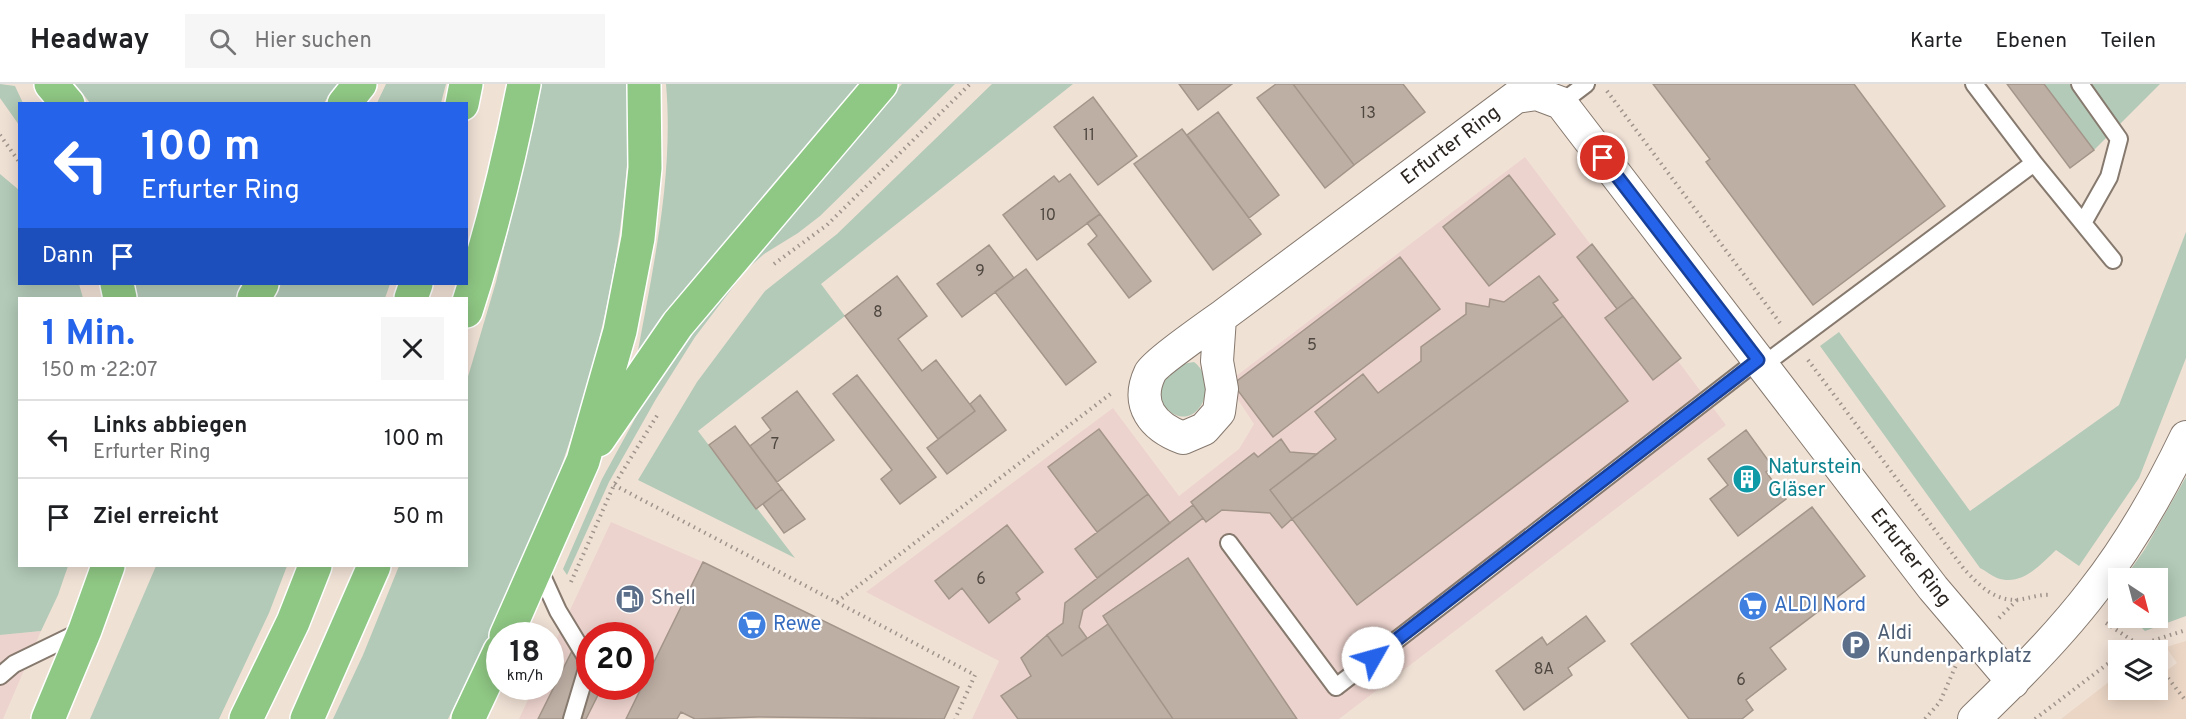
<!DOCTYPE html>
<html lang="de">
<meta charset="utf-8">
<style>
:root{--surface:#fff;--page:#f6f6f6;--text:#202124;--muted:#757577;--line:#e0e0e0;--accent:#2563eb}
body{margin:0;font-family:Overpass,sans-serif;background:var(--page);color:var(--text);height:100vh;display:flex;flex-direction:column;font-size:22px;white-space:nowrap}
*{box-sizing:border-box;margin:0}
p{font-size:20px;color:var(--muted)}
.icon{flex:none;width:33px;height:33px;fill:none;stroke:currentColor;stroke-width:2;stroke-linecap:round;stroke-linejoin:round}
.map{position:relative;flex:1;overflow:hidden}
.panel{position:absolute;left:18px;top:213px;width:450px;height:270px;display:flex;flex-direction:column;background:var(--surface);border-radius:0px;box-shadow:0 3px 15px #0003}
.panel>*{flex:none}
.top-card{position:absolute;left:18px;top:18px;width:450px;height:183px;border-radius:0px;box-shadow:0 3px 15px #0003;background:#2563eb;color:#fff;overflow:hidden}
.needle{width:39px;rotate:144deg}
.controls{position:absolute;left:2108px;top:484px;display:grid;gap:12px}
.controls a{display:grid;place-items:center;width:60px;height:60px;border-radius:0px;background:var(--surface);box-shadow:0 3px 15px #0003;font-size:30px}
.speed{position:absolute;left:486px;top:538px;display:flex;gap:12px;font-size:30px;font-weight:700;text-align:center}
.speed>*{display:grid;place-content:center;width:78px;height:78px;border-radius:50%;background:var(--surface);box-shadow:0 3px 15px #0003;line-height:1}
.speed small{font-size:15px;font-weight:400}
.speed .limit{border:9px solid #d22;background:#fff;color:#111}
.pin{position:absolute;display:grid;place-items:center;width:51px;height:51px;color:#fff;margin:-26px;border:3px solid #fff;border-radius:50%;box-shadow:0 2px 6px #0007}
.me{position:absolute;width:66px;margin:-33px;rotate:52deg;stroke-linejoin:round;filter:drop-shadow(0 0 4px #0008)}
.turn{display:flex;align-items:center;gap:21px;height:126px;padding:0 24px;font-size:27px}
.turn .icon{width:78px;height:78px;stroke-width:2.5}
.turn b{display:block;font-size:42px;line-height:51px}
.then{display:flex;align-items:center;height:57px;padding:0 24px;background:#0003;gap:12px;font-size:22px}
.round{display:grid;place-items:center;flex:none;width:63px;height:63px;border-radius:0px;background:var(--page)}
.headline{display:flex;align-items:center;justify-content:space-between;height:102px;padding:0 24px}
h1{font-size:36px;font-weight:700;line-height:45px;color:var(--accent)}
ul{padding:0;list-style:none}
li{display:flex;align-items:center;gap:18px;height:78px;padding:0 24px;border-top:2px solid var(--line)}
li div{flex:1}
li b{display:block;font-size:22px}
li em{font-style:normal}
header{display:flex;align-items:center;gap:36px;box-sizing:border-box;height:84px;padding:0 30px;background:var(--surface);border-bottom:2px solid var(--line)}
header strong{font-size:28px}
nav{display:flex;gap:33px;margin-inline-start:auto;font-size:21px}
.search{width:420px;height:54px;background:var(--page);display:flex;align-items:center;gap:15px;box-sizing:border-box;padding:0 21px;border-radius:0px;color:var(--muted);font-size:22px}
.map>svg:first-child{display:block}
.built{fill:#ebd6c5}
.industrial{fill:#edd3ce;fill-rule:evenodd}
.green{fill:#b3cab8}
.building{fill:#beafa4;stroke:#a39589;stroke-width:1.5}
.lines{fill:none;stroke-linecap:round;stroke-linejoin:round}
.lane-casing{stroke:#86796e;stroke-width:20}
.street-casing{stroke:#86796e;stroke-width:34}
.highway-casing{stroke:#fff;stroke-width:36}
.path{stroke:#9f948b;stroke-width:4;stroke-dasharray:1.5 4.5;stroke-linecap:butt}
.lane{stroke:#fff;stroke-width:16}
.street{stroke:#fff;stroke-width:32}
.highway{stroke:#8fc784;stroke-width:33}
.route-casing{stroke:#184099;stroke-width:15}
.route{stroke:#2563eb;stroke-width:10}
.labels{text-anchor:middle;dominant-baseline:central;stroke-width:4.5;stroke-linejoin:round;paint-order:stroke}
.number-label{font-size:16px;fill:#4f4841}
.street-label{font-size:20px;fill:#2a2520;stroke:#fff}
.culture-label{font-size:20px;fill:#0d838f;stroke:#fff;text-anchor:start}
.service-label{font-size:20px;fill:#4e5e75;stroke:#fff;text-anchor:start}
.shop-label{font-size:20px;fill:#366cbe;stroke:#fff;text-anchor:start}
</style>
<header>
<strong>Headway</strong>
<div class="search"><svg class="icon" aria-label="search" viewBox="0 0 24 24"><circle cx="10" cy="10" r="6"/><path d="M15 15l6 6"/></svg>Hier suchen</div>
<nav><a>Karte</a><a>Ebenen</a><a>Teilen</a></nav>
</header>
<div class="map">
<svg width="2186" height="635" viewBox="0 0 2186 635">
<rect width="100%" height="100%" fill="#f0e1d5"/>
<path class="built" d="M 2186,557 L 2186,635 L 2061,635 L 2114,594 L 2118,599 L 2118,606 L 2123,606 L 2129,614 L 2141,606 L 2157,606 L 2157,594 L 2177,579 L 2166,563 Z"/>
<path class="industrial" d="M 1525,73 L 1726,341 L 1339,635 L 972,635 L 999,577 L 866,508 L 1113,324 L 1179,412 L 1239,365 L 1254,340 L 1227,299 Z
M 611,438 L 703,478 L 626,635 L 519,635 L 534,603 L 550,603 L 551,567 ZM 590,552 L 640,552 L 640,603 L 590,603 Z
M 41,547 L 3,635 L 0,635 L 0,551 Z"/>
<path class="green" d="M 0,0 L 15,2 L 23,19 L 20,20 L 19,41 L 0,14 Z
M 75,0 L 338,0 L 323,20 L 90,19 Z
M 386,0 L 446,0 L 441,19 L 377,19 Z
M 542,0 L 629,0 C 632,40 627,82 623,122 C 609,244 573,363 525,475 C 502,530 474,582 448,635 L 333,635 L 363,571 L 399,482 L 466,482 L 467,296 L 496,198 Z
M 666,0 L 868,0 L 637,272 C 653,183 674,92 666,0 Z
M 902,0 L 955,0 L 820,132 L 798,149 L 764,170 L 746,186 L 695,253 L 656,315 L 609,398 L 567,491 L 563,485 L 602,395 L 648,311 L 689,248 L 764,155 Z
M 992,0 L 1073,0 L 821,200 L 845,232 L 698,347 L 795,474 L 638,396 L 697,298 L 765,207 L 837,150 Z
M 2044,0 L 2160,0 L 2094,66 Z
M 0,90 L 19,106 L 20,200 L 79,200 L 83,214 L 20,214 L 20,482 L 68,482 L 58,511 L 41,547 L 0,551 Z
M 2186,148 L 2186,274 L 2139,394 L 2079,482 L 2056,466 C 2040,481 2022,503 1997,494 C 1992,492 1986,487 1980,484 L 1820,262 L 1839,248 L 1970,427 L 2119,321 Z
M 134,200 L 245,200 L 238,214 L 137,214 Z
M 281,200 L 390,200 L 385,214 L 274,214 Z
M 1194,278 C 1223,300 1195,352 1167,325 C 1146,305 1172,280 1194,278 Z
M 2186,393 L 2186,532 L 2145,547 L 2132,534 L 2157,534 L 2157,495 L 2124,495 L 2145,465 Z
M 156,482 L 287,482 L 269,529 L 219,635 L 90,635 Z"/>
<path class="building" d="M 1179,0 L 1232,0 L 1198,26 Z
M 1276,0 L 1293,0 L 1354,81 L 1325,104 L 1257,14 Z
M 1293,0 L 1403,0 L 1425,28 L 1354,81 Z
M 1653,0 L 1854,0 L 1945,122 L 1813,221 L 1706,78 L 1710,75 Z
M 2007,0 L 2044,0 L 2094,66 L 2070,84 Z
M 1093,13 L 1137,72 L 1098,101 L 1054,43 Z
M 1218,28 L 1279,111 L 1249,134 L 1187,51 Z
M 1182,45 L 1261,150 L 1213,186 L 1134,80 Z
M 1070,90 L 1100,130 L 1037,176 L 1003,131 L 1054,92 L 1059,98 Z
M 1509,91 L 1555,150 L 1489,202 L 1443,143 Z
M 1100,130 L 1151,197 L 1129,214 L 1088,160 L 1097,152 L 1087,139 Z
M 1592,160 L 1633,213 L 1617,225 L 1577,173 Z
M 989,161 L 1014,194 L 962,233 L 937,200 Z
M 1400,173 L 1440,225 L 1273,353 L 1233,300 Z
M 1026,185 L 1096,278 L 1066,301 L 995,208 Z
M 897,192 L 927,232 L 898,255 L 922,287 L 936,276 L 975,327 L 938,355 L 845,232 Z
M 1539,192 L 1558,216 L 1553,219 L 1563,232 L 1292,435 L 1270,406 L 1336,355 L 1315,328 L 1363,290 L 1378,309 L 1421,277 L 1421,263 L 1466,230 L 1466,219 L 1489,223 L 1490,215 L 1504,218 Z
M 1633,213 L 1681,274 L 1653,296 L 1605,234 Z
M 1563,232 L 1628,317 L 1357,521 L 1292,435 Z
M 857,291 L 936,393 L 900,420 L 881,395 L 892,386 L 833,310 Z
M 797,307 L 834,356 L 777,398 L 750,362 L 771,346 L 762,334 Z
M 980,311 L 1006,346 L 947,390 L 927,364 L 975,327 L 970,320 Z
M 735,342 L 782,405 L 756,425 L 709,361 Z
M 1099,345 L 1148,410 L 1097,448 L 1048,383 Z
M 1746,346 L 1773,383 L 1766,388 L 1786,415 L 1738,452 L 1710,415 L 1728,401 L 1708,375 Z
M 1281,355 L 1290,368 L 1317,370 L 1270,406 L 1292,435 L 1282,444 L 1270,429 L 1222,426 L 1206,438 L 1191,418 L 1254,369 L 1258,373 Z
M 782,405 L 805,435 L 784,449 L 763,420 Z
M 1148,410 L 1170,439 L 1097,494 L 1075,465 Z
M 1193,421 L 1203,434 L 1083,526 L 1079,543 L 1087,554 L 1062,572 L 1047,551 L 1063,539 L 1065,519 Z
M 1812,423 L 1865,492 L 1770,564 L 1786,585 L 1746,616 L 1753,626 L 1742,635 L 1689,635 L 1631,560 Z
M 1007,441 L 1043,488 L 1016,509 L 1020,515 L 989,539 L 962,504 L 949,515 L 935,497 Z
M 1188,474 L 1297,635 L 1173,635 L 1108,540 L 1103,532 Z
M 703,478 L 959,603 L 944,635 L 758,633 L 695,635 L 681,628 L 677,635 L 626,635 Z
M 1586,532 L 1605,557 L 1568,584 L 1572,591 L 1524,626 L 1496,587 L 1542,553 L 1547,561 Z
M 1108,540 L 1173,635 L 1018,635 L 1001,612 L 1031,592 L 1021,574 L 1047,551 L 1062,572 Z
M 575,561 L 590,603 L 602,603 L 586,635 L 538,635 Z"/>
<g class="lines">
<g class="lane-casing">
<path id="lane" d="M 2080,0 L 2119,55 L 2109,93 L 2083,139
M 1561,19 L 1586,0
M 2034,79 L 2113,176
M 1762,282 L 2034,79 L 1974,0
M 1229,459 L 1336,603 L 1758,276
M 538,483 L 558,527 L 589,578 L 572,635
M 0,592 L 14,580 L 82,547"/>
</g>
<g class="street-casing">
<path id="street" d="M 1220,234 L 1217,277 L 1222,305 L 1219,328 L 1204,345 L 1183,354 C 1153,343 1135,321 1150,289 C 1155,279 1213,239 1225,230 C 1322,158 1419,86 1516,13 L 1537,10 L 1561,19 L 1933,504 L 2013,598
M 1974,635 C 2016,595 2058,553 2093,507 C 2130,460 2160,407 2186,353"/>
</g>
<g class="highway-casing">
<path id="highway" d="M 51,0 L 68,20
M 344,20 L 360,0
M 462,20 L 466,0
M 117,200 L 120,214
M 254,214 L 262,200
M 411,214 L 416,200
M 466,227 C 490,153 509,76 524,0
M 598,356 L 678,240 L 881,0
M 506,552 L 583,377 L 620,247 L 638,154 L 645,84 L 644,0
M 48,635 L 85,546 L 108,482
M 246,635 L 293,538 L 315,482
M 307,635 L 374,482
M 468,635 L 500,567"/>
</g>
<path class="path" d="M 1607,7 L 1780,239
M 0,51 L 20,79
M 774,180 L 827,141 L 970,0
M 1808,276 L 1964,485 C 1979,501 1993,516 2016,516 C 2028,515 2038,510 2050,511
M 614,401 L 975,591 L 955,635
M 571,498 L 614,401 L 658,330
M 837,518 L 1113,308
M 1999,534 L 2017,516
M 2106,539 L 2139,561 L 2186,546
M 2128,567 L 2139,561 L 2144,567
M 2157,580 L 2186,617
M 1925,635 L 1940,618 L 1957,579
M 2035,635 L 2118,572"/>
<use href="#lane" class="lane"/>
<use href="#street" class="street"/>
<use href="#highway" class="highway"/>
</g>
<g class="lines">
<g class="route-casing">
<path id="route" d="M 1373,574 L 1758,276 L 1603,74"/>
</g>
<use href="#route" class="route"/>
</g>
<defs>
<g id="building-disc" transform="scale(1.5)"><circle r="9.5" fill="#0f9aa8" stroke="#fff"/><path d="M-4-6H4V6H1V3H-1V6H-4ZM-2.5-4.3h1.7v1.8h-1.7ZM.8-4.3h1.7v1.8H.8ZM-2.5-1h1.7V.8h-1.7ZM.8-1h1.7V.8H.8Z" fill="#fff"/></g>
<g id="fuel-disc" transform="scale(1.5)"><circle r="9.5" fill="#5c6f8a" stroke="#fff"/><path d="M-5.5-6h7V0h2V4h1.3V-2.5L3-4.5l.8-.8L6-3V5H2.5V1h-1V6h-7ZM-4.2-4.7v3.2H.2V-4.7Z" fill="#fff"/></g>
<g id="supermarket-disc" transform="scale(1.5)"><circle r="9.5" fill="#3f7fe0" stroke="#fff"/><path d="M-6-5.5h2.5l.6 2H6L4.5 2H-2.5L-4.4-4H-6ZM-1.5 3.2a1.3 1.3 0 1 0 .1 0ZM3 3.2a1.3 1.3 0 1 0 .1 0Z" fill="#fff"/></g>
<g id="parking-disc" transform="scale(1.5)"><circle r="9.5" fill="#5c6f8a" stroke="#fff"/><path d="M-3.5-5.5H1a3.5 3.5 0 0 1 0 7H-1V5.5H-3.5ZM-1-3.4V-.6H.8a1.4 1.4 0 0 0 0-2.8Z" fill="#fff"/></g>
</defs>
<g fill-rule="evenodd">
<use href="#building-disc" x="1747" y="395"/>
<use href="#fuel-disc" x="630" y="515"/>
<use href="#supermarket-disc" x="1753" y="522"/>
<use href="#supermarket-disc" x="752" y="541"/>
<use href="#parking-disc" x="1856" y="561"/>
</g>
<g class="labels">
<g class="number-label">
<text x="1368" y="30">13</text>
<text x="1089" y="52">11</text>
<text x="1048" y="132">10</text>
<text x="980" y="188">9</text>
<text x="878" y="229">8</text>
<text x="1312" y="262">5</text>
<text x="775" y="361">7</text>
<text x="981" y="496">6</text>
<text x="1544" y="586">8A</text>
<text x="1741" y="597">6</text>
</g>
<g class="street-label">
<text transform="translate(1451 62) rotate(-37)">Erfurter Ring</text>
<text transform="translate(1910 474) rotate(52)">Erfurter Ring</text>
</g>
<g class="culture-label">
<text x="1768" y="384">Naturstein<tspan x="1768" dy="23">Gläser</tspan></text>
</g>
<g class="service-label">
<text x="651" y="515">Shell</text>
<text x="1877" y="550">Aldi<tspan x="1877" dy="23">Kundenparkplatz</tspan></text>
</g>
<g class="shop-label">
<text x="1774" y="522">ALDI Nord</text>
<text x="773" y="541">Rewe</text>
</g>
</g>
</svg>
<div class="controls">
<a><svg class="needle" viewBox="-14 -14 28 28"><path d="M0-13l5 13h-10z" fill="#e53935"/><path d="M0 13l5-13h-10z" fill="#757577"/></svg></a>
<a><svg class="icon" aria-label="layers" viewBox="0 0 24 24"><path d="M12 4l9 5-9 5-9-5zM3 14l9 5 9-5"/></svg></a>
</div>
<div class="speed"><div>18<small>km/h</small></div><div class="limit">20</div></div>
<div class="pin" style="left:1603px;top:74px;background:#d93025"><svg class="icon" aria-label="arrive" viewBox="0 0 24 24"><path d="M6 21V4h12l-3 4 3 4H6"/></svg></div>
<svg class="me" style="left:1373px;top:574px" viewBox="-20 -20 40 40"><circle r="19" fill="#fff"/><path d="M0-13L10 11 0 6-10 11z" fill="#2563eb"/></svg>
<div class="top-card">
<div class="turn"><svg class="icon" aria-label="left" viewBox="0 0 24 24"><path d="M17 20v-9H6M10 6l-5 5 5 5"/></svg><div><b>100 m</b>Erfurter Ring</div></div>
<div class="then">Dann<svg class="icon" aria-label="arrive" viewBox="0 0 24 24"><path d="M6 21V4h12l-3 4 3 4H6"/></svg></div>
</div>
<section class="panel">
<div class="headline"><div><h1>1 Min.</h1><p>150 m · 22:07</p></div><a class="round"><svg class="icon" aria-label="close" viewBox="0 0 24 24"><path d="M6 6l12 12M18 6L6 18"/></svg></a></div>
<ul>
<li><svg class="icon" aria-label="left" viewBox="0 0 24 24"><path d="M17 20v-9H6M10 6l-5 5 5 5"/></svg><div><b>Links abbiegen</b><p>Erfurter Ring</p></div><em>100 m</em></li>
<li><svg class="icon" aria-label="arrive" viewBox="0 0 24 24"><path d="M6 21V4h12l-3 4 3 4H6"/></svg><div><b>Ziel erreicht</b></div><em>50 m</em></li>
</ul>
</section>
</div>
